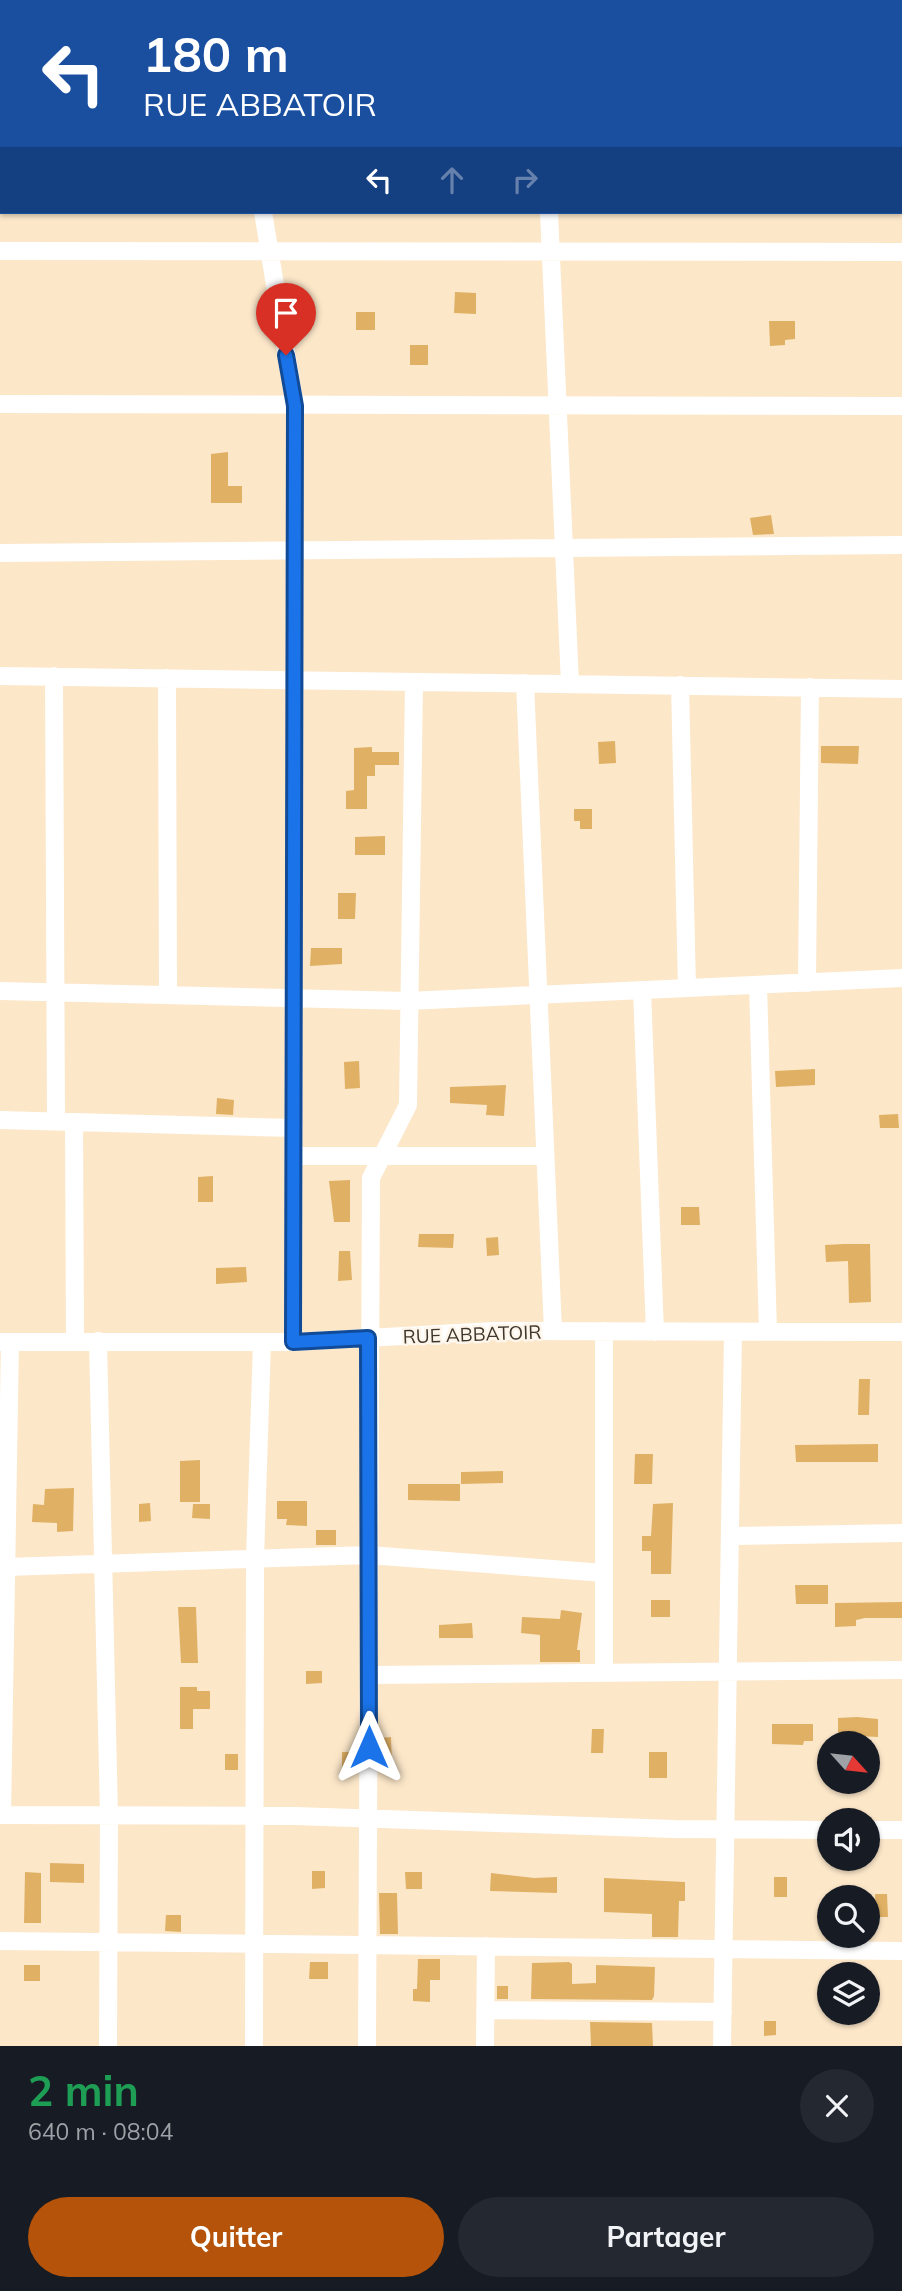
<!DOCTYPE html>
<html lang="fr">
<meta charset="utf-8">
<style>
:root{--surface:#171b24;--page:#242831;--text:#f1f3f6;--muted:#9ea1a6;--accent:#b45309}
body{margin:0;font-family:Mulish,sans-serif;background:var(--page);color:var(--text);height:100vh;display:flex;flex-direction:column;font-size:26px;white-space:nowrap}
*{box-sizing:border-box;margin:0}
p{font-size:23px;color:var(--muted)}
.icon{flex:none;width:38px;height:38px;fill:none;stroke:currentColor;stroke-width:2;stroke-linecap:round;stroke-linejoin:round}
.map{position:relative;height:2046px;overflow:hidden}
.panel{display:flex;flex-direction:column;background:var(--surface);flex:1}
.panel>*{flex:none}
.hud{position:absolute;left:0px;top:0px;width:903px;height:214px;box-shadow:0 2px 5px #0004;background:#1a4fa0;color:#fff;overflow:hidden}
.needle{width:46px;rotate:117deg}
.controls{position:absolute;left:817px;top:1731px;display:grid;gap:14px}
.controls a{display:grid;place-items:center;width:63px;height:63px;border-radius:50%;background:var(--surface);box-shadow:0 2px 5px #0004;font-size:35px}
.pin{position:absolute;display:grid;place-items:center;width:60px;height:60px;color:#fff;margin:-72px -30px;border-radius:50% 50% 50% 0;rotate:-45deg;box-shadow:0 0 7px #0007}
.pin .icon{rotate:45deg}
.me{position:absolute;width:77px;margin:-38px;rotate:0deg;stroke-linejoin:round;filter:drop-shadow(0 0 5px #0008)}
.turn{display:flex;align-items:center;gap:24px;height:147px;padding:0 28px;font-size:32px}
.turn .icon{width:91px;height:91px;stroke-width:2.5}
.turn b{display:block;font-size:49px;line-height:60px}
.lanes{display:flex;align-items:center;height:66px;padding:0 28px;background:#0003;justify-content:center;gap:35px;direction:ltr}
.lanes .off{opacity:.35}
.round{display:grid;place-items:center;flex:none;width:74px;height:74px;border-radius:37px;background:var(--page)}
.headline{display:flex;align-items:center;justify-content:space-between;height:119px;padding:0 28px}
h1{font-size:42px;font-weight:700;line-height:52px;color:#1e9e55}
.cta{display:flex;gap:14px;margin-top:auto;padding:14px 28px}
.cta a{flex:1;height:80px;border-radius:42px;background:var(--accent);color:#fff;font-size:28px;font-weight:700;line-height:80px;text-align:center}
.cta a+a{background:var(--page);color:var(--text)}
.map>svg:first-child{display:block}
.building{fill:#e0b165}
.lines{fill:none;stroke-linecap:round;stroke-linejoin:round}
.street{stroke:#fff;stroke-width:18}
.route-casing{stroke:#114b97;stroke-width:18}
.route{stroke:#1a73e8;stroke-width:12}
.labels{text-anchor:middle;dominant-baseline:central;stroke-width:5;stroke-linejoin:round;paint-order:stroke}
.street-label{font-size:19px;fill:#3f372b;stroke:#fef6ea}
</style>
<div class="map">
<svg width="902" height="2046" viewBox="0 0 902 2046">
<rect width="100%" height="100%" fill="#fce7c9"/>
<path class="building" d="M 455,292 L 476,293 L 476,314 L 454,313 Z
M 356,312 L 375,312 L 375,330 L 356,330 Z
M 769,321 L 795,321 L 795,339 L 785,340 L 785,345 L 770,346 Z
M 410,345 L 428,345 L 428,365 L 410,365 Z
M 228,452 L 228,486 L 242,486 L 242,503 L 211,503 L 211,454 Z
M 771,515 L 774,534 L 753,535 L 750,518 Z
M 615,741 L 616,763 L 599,764 L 598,742 Z
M 821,746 L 859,746 L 858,764 L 821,763 Z
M 372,747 L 372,752 L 399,752 L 399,765 L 375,765 L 375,776 L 367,776 L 367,809 L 346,809 L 346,791 L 354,790 L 354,748 Z
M 574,809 L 592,809 L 592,829 L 580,829 L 580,821 L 574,821 Z
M 385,836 L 385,855 L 355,855 L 355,837 Z
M 338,893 L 356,893 L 355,919 L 338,919 Z
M 311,948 L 342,948 L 342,964 L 310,966 Z
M 359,1061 L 360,1088 L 345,1089 L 344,1062 Z
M 815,1069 L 815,1085 L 776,1087 L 775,1071 Z
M 506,1085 L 504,1116 L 486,1115 L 487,1105 L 450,1103 L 450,1087 Z
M 217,1098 L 234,1100 L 233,1115 L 216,1114 Z
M 898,1114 L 899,1128 L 880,1128 L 879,1115 Z
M 213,1176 L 213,1202 L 198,1202 L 198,1177 Z
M 350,1180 L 350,1222 L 334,1222 L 329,1181 Z
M 681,1207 L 699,1207 L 700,1225 L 681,1225 Z
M 419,1234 L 454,1234 L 453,1248 L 418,1247 Z
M 498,1237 L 499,1255 L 487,1256 L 486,1238 Z
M 844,1244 L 870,1244 L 871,1302 L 849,1303 L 848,1261 L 826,1262 L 825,1245 Z
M 339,1251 L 350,1251 L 352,1280 L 338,1281 Z
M 246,1267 L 247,1282 L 216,1284 L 216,1268 Z
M 859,1379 L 870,1379 L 869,1415 L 858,1415 Z
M 878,1444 L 878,1462 L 796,1462 L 795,1445 Z
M 635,1454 L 653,1454 L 652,1484 L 634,1484 Z
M 200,1460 L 200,1502 L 180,1502 L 180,1461 Z
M 503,1471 L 503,1483 L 461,1484 L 461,1472 Z
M 408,1484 L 460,1484 L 460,1501 L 408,1500 Z
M 74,1488 L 73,1531 L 57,1532 L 57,1523 L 32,1522 L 33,1504 L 44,1505 L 45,1489 Z
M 277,1501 L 307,1501 L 307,1526 L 286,1525 L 287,1519 L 277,1519 Z
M 150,1503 L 151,1521 L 139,1522 L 139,1504 Z
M 673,1503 L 671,1574 L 651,1574 L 651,1551 L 642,1551 L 642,1536 L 651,1536 L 653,1504 Z
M 193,1504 L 210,1504 L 210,1519 L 192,1518 Z
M 316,1530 L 336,1530 L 336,1545 L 316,1545 Z
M 795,1585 L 828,1585 L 828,1604 L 796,1604 Z
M 651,1600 L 670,1600 L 670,1617 L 651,1617 Z
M 902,1602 L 902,1618 L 865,1618 L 856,1620 L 856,1626 L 835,1627 L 835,1603 Z
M 178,1607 L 196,1607 L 198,1663 L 181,1663 Z
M 561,1610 L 582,1613 L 577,1650 L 580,1650 L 580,1662 L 540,1662 L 540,1635 L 521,1633 L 522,1617 L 560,1619 Z
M 472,1623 L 473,1638 L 439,1638 L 439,1625 Z
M 306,1671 L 322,1671 L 322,1683 L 306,1684 Z
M 180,1687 L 197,1687 L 197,1691 L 210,1691 L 210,1709 L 193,1709 L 193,1729 L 180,1729 Z
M 857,1717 L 878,1719 L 878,1737 L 838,1735 L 838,1718 Z
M 772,1724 L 813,1724 L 813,1741 L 804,1741 L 803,1745 L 772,1744 Z
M 592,1729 L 604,1729 L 603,1753 L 591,1753 Z
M 391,1737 L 392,1767 L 380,1768 L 380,1738 Z
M 342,1752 L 353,1752 L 353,1769 L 342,1769 Z
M 649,1752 L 667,1752 L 667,1778 L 649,1778 Z
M 225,1754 L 238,1754 L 238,1770 L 225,1770 Z
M 50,1863 L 84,1864 L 84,1883 L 50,1882 Z
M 312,1871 L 325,1871 L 325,1888 L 312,1889 Z
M 25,1872 L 41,1873 L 41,1923 L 24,1923 Z
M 405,1872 L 422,1872 L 422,1889 L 406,1889 Z
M 491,1873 L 534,1878 L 557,1877 L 557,1893 L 490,1891 Z
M 774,1877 L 787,1877 L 787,1897 L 774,1897 Z
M 604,1878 L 685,1882 L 685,1901 L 679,1901 L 678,1937 L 652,1937 L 652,1914 L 604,1912 Z
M 379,1893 L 397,1893 L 398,1934 L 380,1934 Z
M 875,1894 L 887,1894 L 888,1917 L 876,1917 Z
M 166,1915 L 181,1915 L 181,1932 L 165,1931 Z
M 418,1959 L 440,1959 L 440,1980 L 430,1980 L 430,2002 L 413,2001 L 413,1989 L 417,1989 Z
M 310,1962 L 328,1962 L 328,1979 L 309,1979 Z
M 569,1962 L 572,1964 L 572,1984 L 596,1983 L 596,1965 L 655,1967 L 654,1996 L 652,2000 L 531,1999 L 532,1963 Z
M 24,1965 L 40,1965 L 40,1981 L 24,1981 Z
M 497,1986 L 508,1986 L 508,1999 L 497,1999 Z
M 764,2021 L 776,2021 L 776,2035 L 764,2036 Z
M 590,2022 L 652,2023 L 653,2046 L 591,2046 Z"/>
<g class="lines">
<path class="street" d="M 247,0 L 247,2
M 539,0 L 539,2
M 0,113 L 2,113
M 901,120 L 902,120
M 263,212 L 295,406 L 293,1342
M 549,212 L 570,684
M 0,251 L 902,252
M 0,404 L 902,406
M 0,553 L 902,545
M 0,676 L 902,689
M 54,676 L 56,1121
M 167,678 L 168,995
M 525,683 L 553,1331
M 680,685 L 687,988
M 807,983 L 810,687
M 758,985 L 768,1332
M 642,990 L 655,1332
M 0,991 L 408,1001 L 902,978
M 0,1120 L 294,1128
M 74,1122 L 75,1341
M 294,1156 L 544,1156
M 604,1331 L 604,1673
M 98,1341 L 109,1815 L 108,2046
M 0,1342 L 293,1342 L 494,1331 L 902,1332
M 730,1536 L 902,1533
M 6,1567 L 369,1555 L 604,1573
M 369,1675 L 902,1670
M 0,1815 L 295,1816 L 674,1829 L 830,1830
M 2,1815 L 10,1342
M 868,1830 L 902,1830
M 0,1941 L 902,1951
M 485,2010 L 723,2012
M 254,2046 L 255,1559 L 262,1342
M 367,2046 L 371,1178 L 408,1105 L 414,682
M 485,2046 L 486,1946
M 722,2046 L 733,1332"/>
</g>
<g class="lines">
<g class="route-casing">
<path id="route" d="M 286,355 L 295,406 L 293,1342 L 368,1338 L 369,1747"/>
</g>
<use href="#route" class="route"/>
</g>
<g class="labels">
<g class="street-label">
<text transform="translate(472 1334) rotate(-2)">RUE ABBATOIR</text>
</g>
</g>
</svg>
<div class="controls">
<a><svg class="needle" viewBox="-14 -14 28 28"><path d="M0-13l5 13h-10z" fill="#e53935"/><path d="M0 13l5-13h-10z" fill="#9ea1a6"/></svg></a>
<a><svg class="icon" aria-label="sound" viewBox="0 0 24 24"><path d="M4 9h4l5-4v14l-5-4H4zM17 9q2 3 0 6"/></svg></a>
<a><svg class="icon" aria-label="search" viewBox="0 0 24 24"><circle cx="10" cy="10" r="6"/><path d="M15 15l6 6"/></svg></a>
<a><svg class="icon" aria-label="layers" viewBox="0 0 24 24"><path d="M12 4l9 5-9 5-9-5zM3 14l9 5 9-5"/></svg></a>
</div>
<div class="pin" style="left:286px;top:355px;background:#d93025"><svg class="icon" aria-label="arrive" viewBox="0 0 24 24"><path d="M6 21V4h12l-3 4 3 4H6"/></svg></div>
<svg class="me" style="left:369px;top:1747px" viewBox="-20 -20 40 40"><path d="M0-17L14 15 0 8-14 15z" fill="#1a73e8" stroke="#fff" stroke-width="4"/></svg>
<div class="hud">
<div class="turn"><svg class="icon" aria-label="left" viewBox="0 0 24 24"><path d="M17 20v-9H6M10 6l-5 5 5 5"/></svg><div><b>180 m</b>RUE ABBATOIR</div></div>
<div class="lanes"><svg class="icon" aria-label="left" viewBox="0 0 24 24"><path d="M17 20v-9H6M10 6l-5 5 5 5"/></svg><svg class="icon off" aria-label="ahead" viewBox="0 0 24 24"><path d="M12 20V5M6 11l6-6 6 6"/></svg><svg class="icon off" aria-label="right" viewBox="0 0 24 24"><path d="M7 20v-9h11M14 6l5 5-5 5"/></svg></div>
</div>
</div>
<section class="panel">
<div class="headline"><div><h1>2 min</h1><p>640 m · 08:04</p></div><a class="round"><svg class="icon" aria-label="close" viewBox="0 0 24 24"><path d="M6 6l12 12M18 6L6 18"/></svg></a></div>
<div class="cta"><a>Quitter</a><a>Partager</a></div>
</section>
